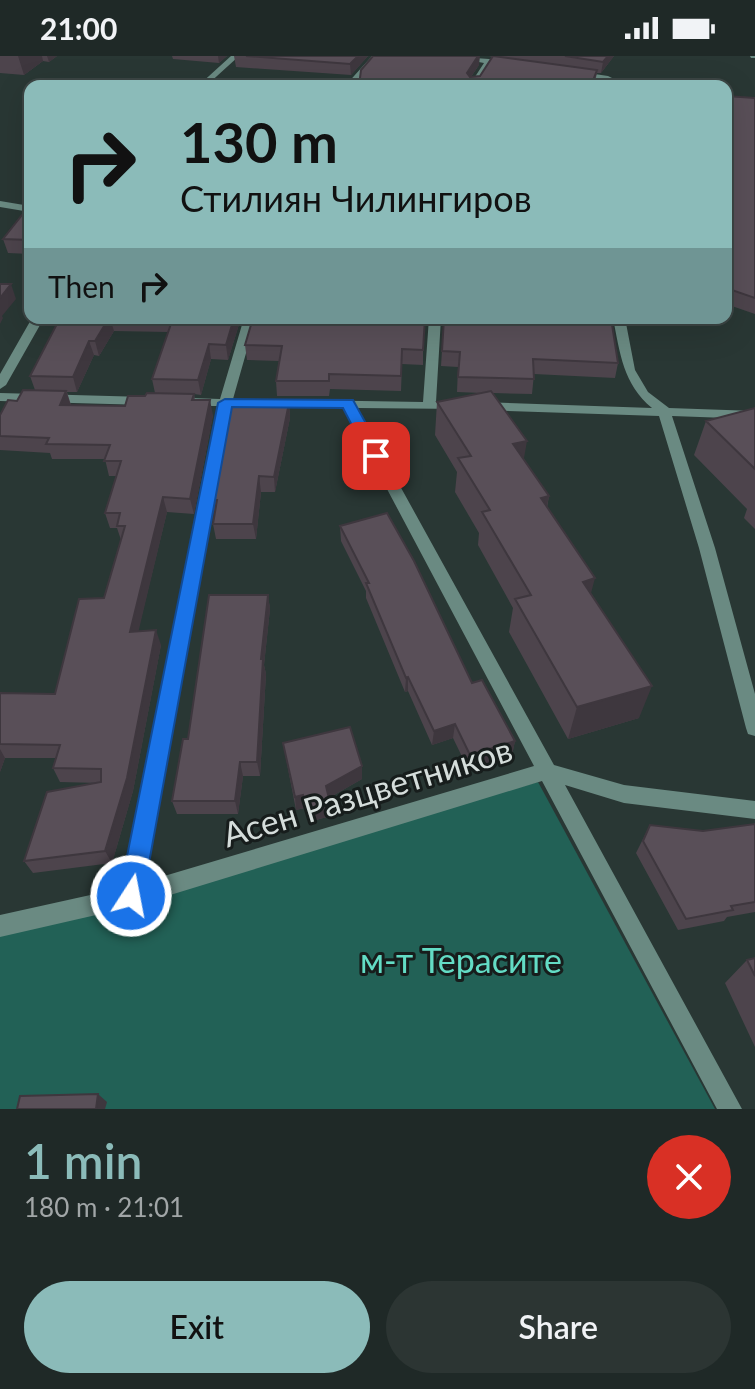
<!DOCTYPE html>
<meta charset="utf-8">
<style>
:root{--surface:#1f2927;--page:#2c3533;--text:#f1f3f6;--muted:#a1a6a7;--line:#3c4544;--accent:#8bbbb9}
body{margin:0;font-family:Lato,sans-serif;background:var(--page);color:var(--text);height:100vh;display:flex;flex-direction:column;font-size:30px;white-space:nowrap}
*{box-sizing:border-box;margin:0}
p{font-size:26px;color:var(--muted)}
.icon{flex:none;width:44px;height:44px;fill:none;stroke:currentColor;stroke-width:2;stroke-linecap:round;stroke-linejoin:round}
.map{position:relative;height:1053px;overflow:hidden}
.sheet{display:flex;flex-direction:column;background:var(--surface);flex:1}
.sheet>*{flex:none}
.banner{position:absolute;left:24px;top:24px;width:708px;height:244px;border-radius:16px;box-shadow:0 8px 32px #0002,0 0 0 2px var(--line);background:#8bbbb9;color:#111;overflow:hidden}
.pin{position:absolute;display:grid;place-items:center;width:68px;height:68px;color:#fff;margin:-34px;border-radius:16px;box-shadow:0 4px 12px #0006}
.me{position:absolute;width:88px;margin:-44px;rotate:11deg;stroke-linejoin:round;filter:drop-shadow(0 0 6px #0008)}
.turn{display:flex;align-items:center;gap:28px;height:168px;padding:0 24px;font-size:36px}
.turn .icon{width:104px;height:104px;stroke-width:2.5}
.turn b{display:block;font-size:56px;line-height:68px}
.then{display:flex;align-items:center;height:76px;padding:0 24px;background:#0003;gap:16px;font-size:30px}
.round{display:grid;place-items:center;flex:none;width:84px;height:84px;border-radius:42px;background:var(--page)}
.overview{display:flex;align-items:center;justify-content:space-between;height:136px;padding:0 24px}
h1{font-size:48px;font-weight:600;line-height:60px;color:var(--accent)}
.cta{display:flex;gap:16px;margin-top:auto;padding:16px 24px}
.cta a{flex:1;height:92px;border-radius:48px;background:var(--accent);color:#111;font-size:32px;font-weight:600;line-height:92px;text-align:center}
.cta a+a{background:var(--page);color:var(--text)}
.status{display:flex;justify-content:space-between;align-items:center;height:56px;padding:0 40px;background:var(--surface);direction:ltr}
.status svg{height:22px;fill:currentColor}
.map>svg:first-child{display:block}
.green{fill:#226156}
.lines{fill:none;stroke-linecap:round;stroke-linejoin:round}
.street{fill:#6a8a82;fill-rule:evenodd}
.wall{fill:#4d444c;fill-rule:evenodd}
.shaded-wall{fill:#3e373e}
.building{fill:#594f58;stroke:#3e373e;stroke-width:2}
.route{fill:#1a73e8;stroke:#114b97;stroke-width:2}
.labels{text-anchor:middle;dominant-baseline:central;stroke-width:6;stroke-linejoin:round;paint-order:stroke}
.near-street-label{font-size:34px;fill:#d5dddb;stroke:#171d1c}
.near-park-label{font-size:34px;fill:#63dcc5;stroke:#171d1c}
</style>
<div class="status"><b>21:00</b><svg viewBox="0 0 49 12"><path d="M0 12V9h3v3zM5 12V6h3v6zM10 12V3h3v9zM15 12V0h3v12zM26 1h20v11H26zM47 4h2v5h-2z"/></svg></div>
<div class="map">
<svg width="755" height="1053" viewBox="0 0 755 1053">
<rect width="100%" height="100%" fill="#293734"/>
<path class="green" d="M 538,726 L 715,1053 L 0,1053 L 0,877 Z"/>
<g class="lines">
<path class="street" d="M 231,0 L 239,0 L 206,30 L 198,30 Z
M 372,0 L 380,0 L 353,30 L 345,30 Z
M 446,0 L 489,3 L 516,9 L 512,11 L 491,8 L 477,30 L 469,30 L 484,7 Z
M 750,0 L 755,0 L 755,2 L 751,2 Z
M 574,15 L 608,20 L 612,22 L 609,30 L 601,30 L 604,24 L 571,19 Z
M 0,145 L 30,150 L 30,156 L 0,151 Z
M 32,262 L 44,262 L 6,329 L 0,333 L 0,318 Z
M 244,262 L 256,262 L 233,343 L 423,346 L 429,262 L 441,262 L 436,346 L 463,347 L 463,353 L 357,352 L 554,709 L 624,729 L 755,745 L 755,763 L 624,747 L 565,729 L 742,1053 L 717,1053 L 542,725 L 131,851 L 0,881 L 0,859 L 122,832 L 218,350 L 190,350 L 184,346 L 190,342 L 220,343 ZM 231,351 L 344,352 L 534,710 L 144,826 Z
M 613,262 L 625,262 L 635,314 L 648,336 L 669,352 L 755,355 L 755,363 L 672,360 L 715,492 L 755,638 L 755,680 L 748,678 L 746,672 L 699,492 L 659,360 L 481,354 L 474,350 L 481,346 L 652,352 C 623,328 620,297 613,262 Z
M 0,337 L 146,341 L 152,345 L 146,349 L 0,345 Z"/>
</g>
<path class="wall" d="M 0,0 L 57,0 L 49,6 L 43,5 L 24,19 L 0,17 Z
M 172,0 L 227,0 L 219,7 L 173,3 Z
M 234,0 L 368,0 L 351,19 L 236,11 Z
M 489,0 L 614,0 L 601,17 L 597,17 L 594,30 L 359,30 L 479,9 L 471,21 L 480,20 L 493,1 Z
M 726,40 L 755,42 L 755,258 L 726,248 Z
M 30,159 L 30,198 L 8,197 L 3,183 Z
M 60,262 L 241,262 L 228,304 L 211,303 L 201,339 L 194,338 L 195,344 L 213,359 L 194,458 L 167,456 L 138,575 L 161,589 L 133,735 L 112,807 L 33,817 L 24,805 L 100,727 L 60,726 L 53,712 L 56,702 L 5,702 L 0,716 L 0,637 L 55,638 L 104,542 L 121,484 L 117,472 L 110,472 L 105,457 L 117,420 L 109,420 L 105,403 L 52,403 L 50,397 L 0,394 L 0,359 L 17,345 L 35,334 L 30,320 ZM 114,275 L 168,276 L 152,323 L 155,337 L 125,350 L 71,349 L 67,336 L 77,336 L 94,299 L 99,300 Z
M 253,262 L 423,294 L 423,309 L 402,308 L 401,335 L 330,333 L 329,340 L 277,340 L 276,325 L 279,305 L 247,304 L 245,289 Z
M 444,262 L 618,307 L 615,322 L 534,318 L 532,338 L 493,337 L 524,403 L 549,440 L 547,452 L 591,538 L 639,662 L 568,683 L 509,576 L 513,552 L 478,489 L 479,477 L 455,436 L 457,416 L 435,379 L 437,346 L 482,337 L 457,336 L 458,311 L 441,310 Z
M 289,347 L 290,362 L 275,436 L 261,436 L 256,483 L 216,483 L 213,468 L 214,459 L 211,444 Z
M 755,352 L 755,473 L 744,462 L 747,453 L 694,399 L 706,365 Z
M 340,470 L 472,627 L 515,685 L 512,699 L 468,713 L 453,682 L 432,689 L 408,635 L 405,636 L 366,542 L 366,535 L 341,485 Z
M 268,539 L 270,553 L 264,609 L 266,618 L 260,720 L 243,720 L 238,758 L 177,758 L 172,745 L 188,683 Z
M 283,687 L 362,723 L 329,742 L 331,760 L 308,766 L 305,752 L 296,754 Z
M 755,768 L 755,856 L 727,861 L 724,865 L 678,874 L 636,797 L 650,769 L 703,775 Z
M 755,902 L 755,991 L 725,927 L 747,904 Z"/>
<path class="shaded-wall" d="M 18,0 L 42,0 L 43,5 L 24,19 Z
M 47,0 L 57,0 L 49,6 Z
M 218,0 L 227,0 L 219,7 Z
M 358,0 L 368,0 L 351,19 L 350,8 Z
M 478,0 L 480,0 L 479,9 L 466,28 L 467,17 Z
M 608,0 L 614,0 L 601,17 L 603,6 Z
M 11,228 L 16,243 L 2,260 L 3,262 L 0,268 L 0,242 Z
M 109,262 L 110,262 L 114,275 L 99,300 L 95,285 Z
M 234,262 L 241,262 L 228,304 L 226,289 Z
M 89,285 L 94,299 L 77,336 L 73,321 Z
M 209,288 L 211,303 L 201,339 L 198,324 Z
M 66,335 L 71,350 L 60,349 Z
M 210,344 L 213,359 L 194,458 L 190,443 Z
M 289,347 L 290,362 L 275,436 L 274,421 Z
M 527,385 L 521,419 L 513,388 Z
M 259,420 L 261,436 L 256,483 L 253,468 Z
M 549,440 L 542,474 L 541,442 Z
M 163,441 L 167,456 L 135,590 L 130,576 Z
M 595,522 L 586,556 L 583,526 Z
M 268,539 L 270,553 L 264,609 L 266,618 L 260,720 L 257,706 L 261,603 Z
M 156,574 L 161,589 L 133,735 L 112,807 L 105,795 Z
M 408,621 L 408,635 L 405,636 L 406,622 Z
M 652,630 L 639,662 L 568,683 L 577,651 Z
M 455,668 L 453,682 L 432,689 L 434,675 Z
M 515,685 L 512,699 L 468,713 L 470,699 Z
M 0,693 L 5,702 L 0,716 Z
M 240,706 L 243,720 L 238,758 L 235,745 Z
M 362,710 L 362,723 L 327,743 L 326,730 Z
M 303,739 L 305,752 L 296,754 L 295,741 Z
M 330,747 L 331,760 L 308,766 L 307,753 Z
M 98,1038 L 107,1046 L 105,1053 L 96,1053 Z"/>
<path class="building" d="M 246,0 L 358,0 L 350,8 Z
M 373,0 L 478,0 L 467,17 L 470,21 L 480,20 L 493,0 L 597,14 L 591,30 L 359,30 L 361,14 Z
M 565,0 L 608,0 L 603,6 Z
M 653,28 L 675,30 L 652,30 Z
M 726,40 L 755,42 L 755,242 L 726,232 Z
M 22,159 L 30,159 L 30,184 L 3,183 Z
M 0,228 L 11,228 L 0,242 Z
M 60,262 L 109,262 L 95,285 L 89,285 L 73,321 L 30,320 Z
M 173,262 L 234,262 L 226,289 L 209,288 L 198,324 L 152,323 Z
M 253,262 L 425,262 L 423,294 L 402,293 L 401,320 L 329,318 L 329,325 L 276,325 L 282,290 L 245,289 Z
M 444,262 L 611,262 L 618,307 L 533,303 L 534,323 L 458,321 L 460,296 L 442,295 Z
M 23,334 L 66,335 L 60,349 L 125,350 L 128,340 L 145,340 L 147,337 L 194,338 L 192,344 L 210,344 L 190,443 L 163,441 L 130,576 L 156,574 L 127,722 L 105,795 L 24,805 L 47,736 L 101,726 L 101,713 L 53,712 L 60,689 L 0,688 L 0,637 L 55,638 L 79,543 L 104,542 L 125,470 L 117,470 L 120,457 L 105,457 L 121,405 L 104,405 L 110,389 L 46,388 L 49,382 L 0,380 L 0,359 L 8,344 L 17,345 Z
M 491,335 L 527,385 L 513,388 L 549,440 L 541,442 L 595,522 L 583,526 L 652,630 L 577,651 L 515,543 L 531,539 L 482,456 L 490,454 L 458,402 L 471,400 L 437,346 Z
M 230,345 L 289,347 L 274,421 L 259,420 L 253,468 L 213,468 L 217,444 L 211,444 Z
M 755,352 L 755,413 L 706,365 Z
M 387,457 L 414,505 L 472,627 L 482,624 L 515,685 L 470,699 L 455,668 L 434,675 L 408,621 L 406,622 L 366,527 L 369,527 L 340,470 Z
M 209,539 L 268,539 L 261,603 L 263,603 L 257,706 L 240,706 L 235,745 L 172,745 L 183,683 L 188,683 Z
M 350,671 L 362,710 L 326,730 L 330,747 L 307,753 L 303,739 L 295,741 L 283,687 Z
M 755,768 L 755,846 L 731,850 L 733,854 L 686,863 L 643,785 L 650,769 L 703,775 Z
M 755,902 L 755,920 L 747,904 Z
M 98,1038 L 96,1053 L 17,1053 L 20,1040 Z"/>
<path class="route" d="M 225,343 L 353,344 L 384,400 L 376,405 L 370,404 L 343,352 L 232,351 L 143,840 L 140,848 L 131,852 L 123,848 L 119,840 L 218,347 Z"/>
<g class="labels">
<g class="near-street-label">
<text transform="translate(367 735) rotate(-17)">Асен Разцветников</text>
</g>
<g class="near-park-label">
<text x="461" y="903">м-т Терасите</text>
</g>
</g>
</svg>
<div class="pin" style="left:376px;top:400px;background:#d93025"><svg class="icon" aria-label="arrive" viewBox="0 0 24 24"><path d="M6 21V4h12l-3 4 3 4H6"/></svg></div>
<svg class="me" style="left:131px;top:840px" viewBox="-20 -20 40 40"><circle r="17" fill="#1a73e8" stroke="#fff" stroke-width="3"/><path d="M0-11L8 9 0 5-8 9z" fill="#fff"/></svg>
<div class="banner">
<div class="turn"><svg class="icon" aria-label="right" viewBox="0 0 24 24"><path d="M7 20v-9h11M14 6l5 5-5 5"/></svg><div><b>130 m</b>Стилиян Чилингиров</div></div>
<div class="then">Then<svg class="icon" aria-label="right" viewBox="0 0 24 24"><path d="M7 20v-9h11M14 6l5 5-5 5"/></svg></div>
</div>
</div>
<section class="sheet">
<div class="overview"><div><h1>1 min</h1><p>180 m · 21:01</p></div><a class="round" style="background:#d93025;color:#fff"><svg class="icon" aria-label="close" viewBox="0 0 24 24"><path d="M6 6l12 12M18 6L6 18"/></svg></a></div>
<div class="cta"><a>Exit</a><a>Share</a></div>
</section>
